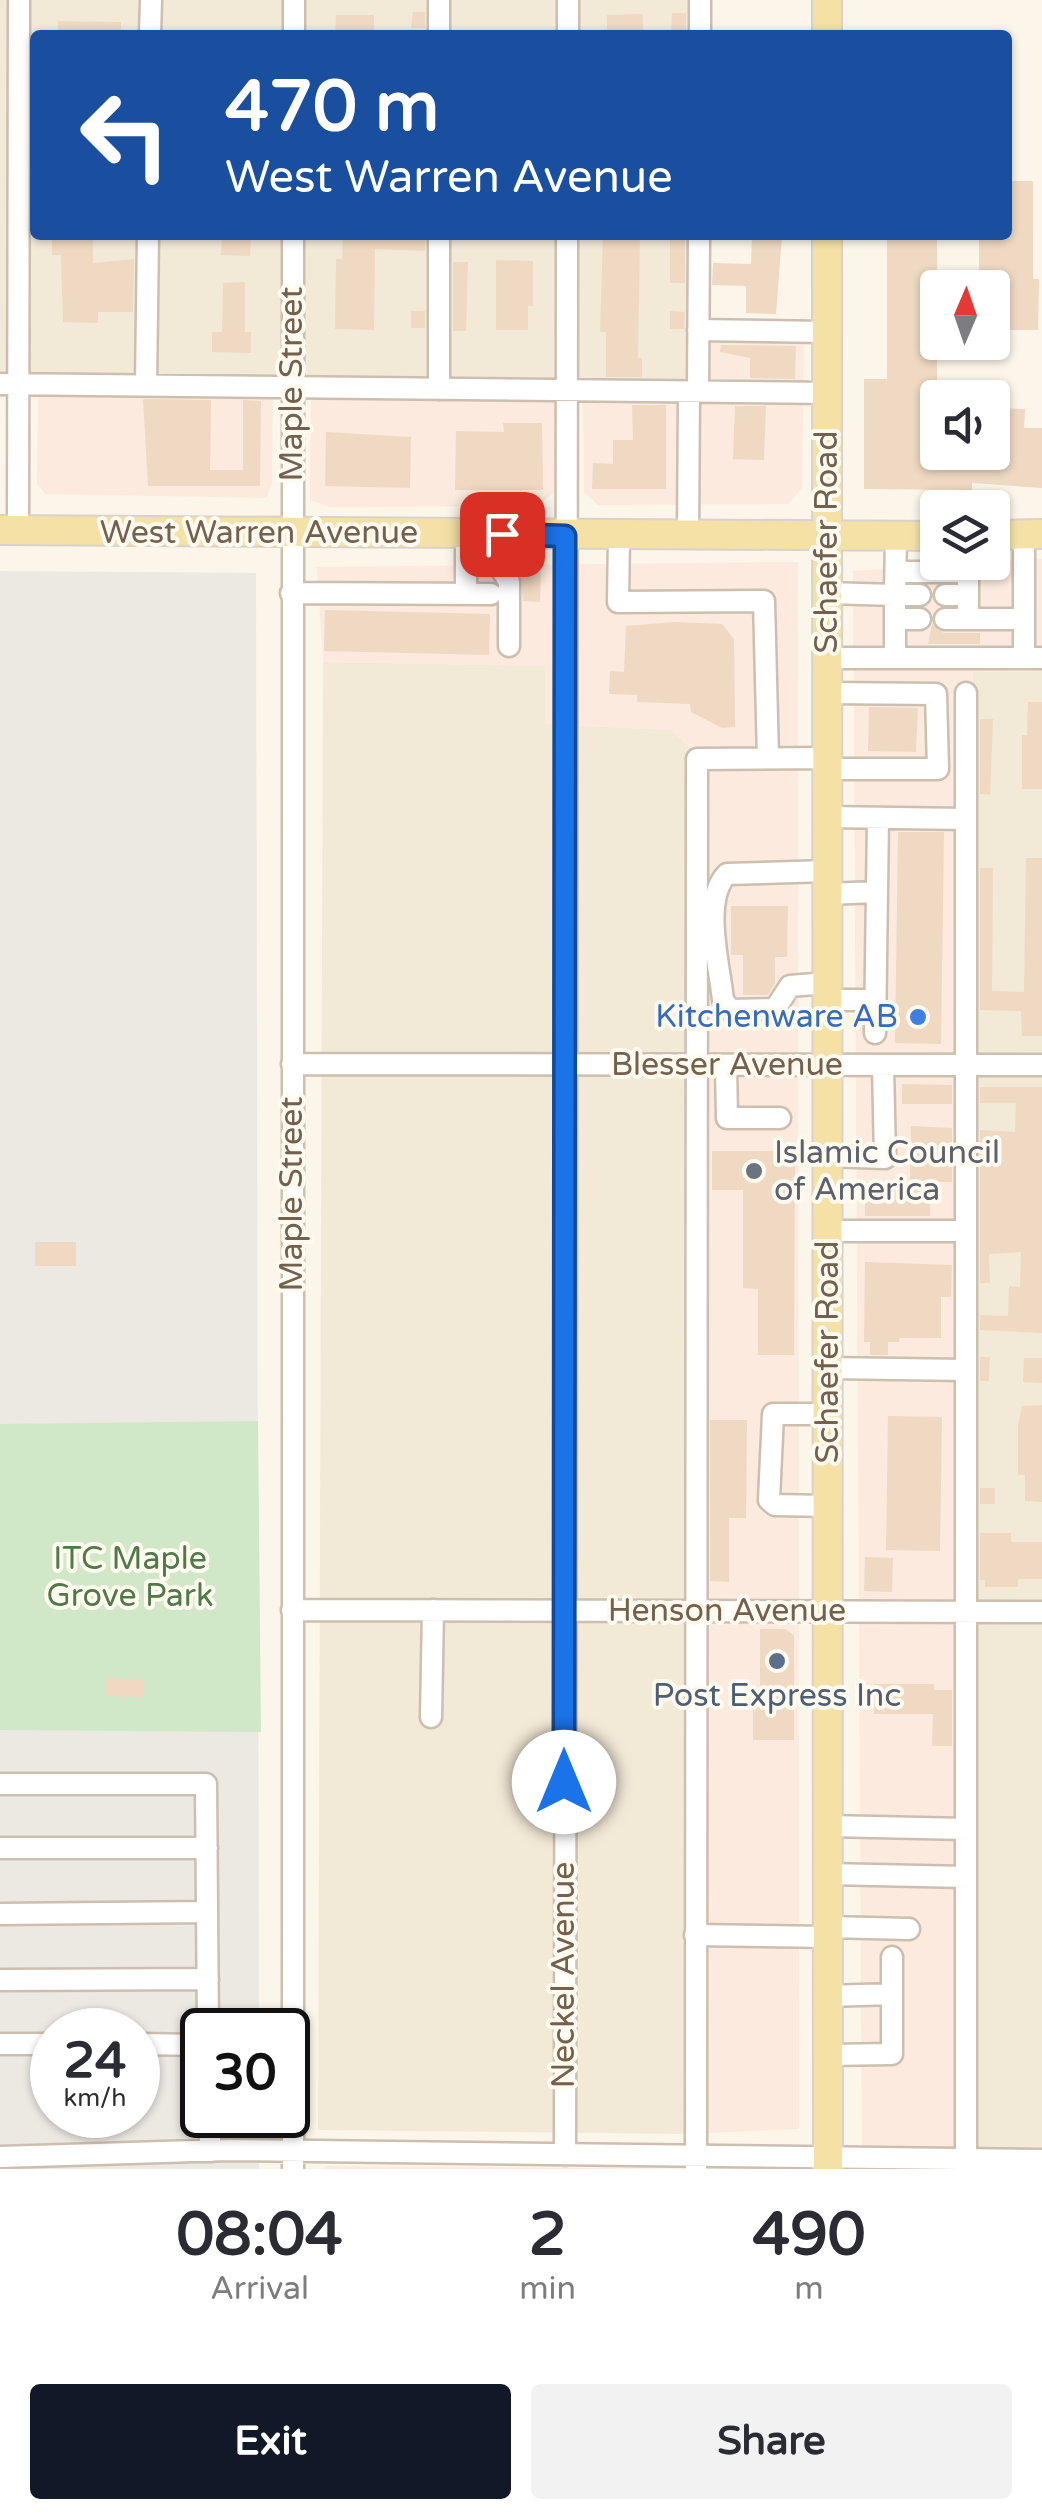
<!DOCTYPE html>
<style>
:root{--surface:#fff;--page:#f2f2f3;--text:#2b2b33;--muted:#7c7c81;--accent:#111827}
body{margin:0;font-family:"Varela Round",sans-serif;background:var(--page);color:var(--text);height:100vh;display:flex;flex-direction:column;font-size:38px;white-space:nowrap}
*{box-sizing:border-box;margin:0}
p{font-size:32px;color:var(--muted)}
.icon{flex:none;width:55px;height:55px;fill:none;stroke:currentColor;stroke-width:2;stroke-linecap:round;stroke-linejoin:round}
.map{position:relative;height:2169px;overflow:hidden}
.sheet{display:flex;flex-direction:column;background:var(--surface);flex:1}
.sheet>*{flex:none}
.guide{position:absolute;left:30px;top:30px;width:982px;height:210px;border-radius:10px;box-shadow:0 2px 8px #0004;background:#1a4fa0;color:#fff;overflow:hidden}
.needle{width:65px;rotate:2deg}
.controls{position:absolute;left:920px;top:270px;display:grid;gap:20px}
.controls a{display:grid;place-items:center;width:90px;height:90px;border-radius:10px;background:var(--surface);box-shadow:0 2px 8px #0004;font-size:50px}
.speed{position:absolute;left:30px;top:2008px;display:flex;gap:20px;font-size:50px;font-weight:700;text-align:center}
.speed>*{display:grid;place-content:center;width:130px;height:130px;border-radius:50%;background:var(--surface);box-shadow:0 2px 8px #0004;line-height:1}
.speed small{font-size:25px;font-weight:400}
.speed .limit{border:5px solid #111;border-radius:15px;background:#fff;color:#111}
.pin{position:absolute;display:grid;place-items:center;width:85px;height:85px;color:#fff;margin:-42px;border-radius:20px;box-shadow:0 5px 15px #0006}
.me{position:absolute;width:110px;margin:-55px;rotate:0deg;stroke-linejoin:round;filter:drop-shadow(0 0 8px #0008)}
.turn{display:flex;align-items:center;gap:35px;height:210px;padding:0 30px;font-size:45px}
.turn .icon{width:130px;height:130px;stroke-width:2.5}
.turn b{display:block;font-size:70px;line-height:85px}
.eta{display:flex;justify-content:space-evenly;align-items:center;height:170px;text-align:center}
.eta b{font-size:60px;font-weight:700;line-height:70px}
.button{display:flex;gap:20px;margin-top:auto;padding:20px 30px}
.button a{flex:1;height:115px;border-radius:10px;background:var(--accent);color:#fff;font-size:40px;font-weight:700;line-height:115px;text-align:center}
.button a+a{background:var(--page);color:var(--text)}
.map>svg:first-child{display:block}
.residential{fill:#f3e9d7}
.commercial{fill:#fbeadd}
.industrial{fill:#ece8e2;fill-rule:evenodd}
.green{fill:#d1e8c8}
.building{fill:#efd9c2}
.lines{fill:none;stroke-linecap:round;stroke-linejoin:round}
.minor-casing{stroke:#cdbfaf;stroke-width:25}
.major-casing{stroke:#d8d2cd;stroke-width:32}
.minor{stroke:#fff;stroke-width:20}
.major{stroke:#f5e1a6;stroke-width:28}
.route-casing{stroke:#114b97;stroke-width:25}
.route{stroke:#1a73e8;stroke-width:18}
.shop-dot{fill:#3f7fe0;stroke:#fefaef;stroke-width:4}
.worship-dot{fill:#6b7280;stroke:#fefaef;stroke-width:4}
.service-dot{fill:#5c6f8a;stroke:#fefaef;stroke-width:4}
.labels{text-anchor:middle;dominant-baseline:central;stroke-width:8;stroke-linejoin:round;paint-order:stroke}
.street-label{font-size:32px;fill:#74604e;stroke:#fefaef}
.shop-label{font-size:32px;fill:#366cbe;stroke:#fefaef;text-anchor:end}
.worship-label{font-size:32px;fill:#5b616d;stroke:#fefaef;text-anchor:start}
.park-label{font-size:32px;fill:#4f7946;stroke:#fefaef}
.service-label{font-size:32px;fill:#4e5e75;stroke:#fefaef}
</style>
<div class="map">
<svg width="1042" height="2169" viewBox="0 0 1042 2169">
<rect width="100%" height="100%" fill="#fbf6e9"/>
<path class="residential" d="M 0,0 L 691,0 L 691,35 L 35,35 L 35,235 L 690,235 L 690,380 L 0,378 Z
M 323,662 L 545,666 L 546,724 L 671,730 L 688,746 L 685,2134 L 318,2130 Z
M 1042,671 L 1042,2169 L 975,2169 L 973,672 Z"/>
<path class="commercial" d="M 704,334 L 804,334 L 802,488 L 788,504 L 598,505 L 584,492 L 583,398 L 702,399 Z
M 44,390 L 273,393 L 272,484 L 266,498 L 45,494 L 37,484 L 38,397 Z
M 311,393 L 557,397 L 557,490 L 537,506 L 329,507 L 310,500 Z
M 1042,559 L 1042,671 L 973,672 L 975,2169 L 862,2169 L 853,571 Z
M 798,562 L 799,2129 L 685,2134 L 688,746 L 671,730 L 545,724 L 545,666 L 323,662 L 317,567 Z
M 325,2166 L 679,2169 L 325,2169 Z"/>
<path class="industrial" d="M 0,571 L 256,573 L 259,2030 L 202,2030 L 202,2115 L 259,2115 L 259,2169 L 0,2169 ZM 52,2030 L 138,2030 L 138,2115 L 52,2115 Z"/>
<path class="green" d="M 258,1421 L 261,1732 L 0,1730 L 0,1424 Z"/>
<path class="building" d="M 413,12 L 425,12 L 425,28 L 411,28 Z
M 672,13 L 686,13 L 686,34 L 671,34 Z
M 643,14 L 643,35 L 607,35 L 607,15 Z
M 336,15 L 374,15 L 374,35 L 335,35 Z
M 58,21 L 121,22 L 121,35 L 58,35 Z
M 1008,181 L 1033,181 L 1033,279 L 1039,279 L 1038,330 L 992,330 L 992,288 L 979,288 L 979,235 L 1008,235 Z
M 52,235 L 93,235 L 93,263 L 134,259 L 133,312 L 98,312 L 98,323 L 63,322 L 61,255 L 52,255 Z
M 222,235 L 251,235 L 250,256 L 221,255 Z
M 343,235 L 425,235 L 425,251 L 375,249 L 374,330 L 335,329 L 336,259 L 342,259 Z
M 752,235 L 782,235 L 776,314 L 746,313 L 746,286 L 712,285 L 713,263 L 751,264 Z
M 887,235 L 937,235 L 937,380 L 972,380 L 972,398 L 938,398 L 938,452 L 992,452 L 992,408 L 1025,409 L 1024,428 L 1042,428 L 1042,488 L 972,483 L 972,490 L 864,489 L 864,379 L 887,379 Z
M 603,236 L 640,236 L 638,358 L 642,358 L 642,377 L 606,377 L 606,332 L 600,332 Z
M 670,239 L 685,239 L 685,283 L 670,283 Z
M 496,260 L 533,261 L 533,306 L 528,306 L 528,330 L 496,330 Z
M 453,262 L 468,262 L 466,331 L 453,331 Z
M 245,282 L 245,332 L 251,332 L 251,353 L 212,352 L 212,332 L 222,332 L 223,283 Z
M 411,311 L 425,311 L 425,328 L 411,328 Z
M 670,311 L 685,312 L 684,329 L 670,329 Z
M 721,345 L 796,346 L 795,379 L 750,378 L 750,358 L 720,352 Z
M 143,399 L 211,400 L 210,470 L 243,470 L 243,400 L 261,401 L 260,486 L 148,486 Z
M 632,405 L 666,405 L 666,489 L 592,489 L 593,463 L 613,464 L 613,440 L 633,440 Z
M 735,406 L 766,406 L 764,460 L 733,459 Z
M 503,423 L 542,423 L 543,490 L 455,490 L 456,431 L 504,432 Z
M 326,432 L 411,437 L 410,488 L 325,486 Z
M 520,571 L 541,572 L 540,602 L 523,601 Z
M 325,610 L 490,614 L 489,655 L 324,651 Z
M 675,622 L 722,624 L 734,639 L 735,727 L 722,728 L 691,712 L 690,704 L 637,702 L 637,695 L 609,694 L 610,671 L 624,672 L 626,626 Z
M 932,624 L 944,633 L 980,633 L 980,644 L 928,644 Z
M 1028,702 L 1042,702 L 1042,789 L 1022,789 L 1022,735 L 1027,735 Z
M 869,707 L 918,708 L 916,752 L 868,751 Z
M 980,719 L 993,719 L 990,795 L 980,794 Z
M 898,832 L 944,832 L 941,1044 L 895,1043 Z
M 1026,858 L 1042,858 L 1042,1036 L 1022,1036 L 1021,1011 L 980,1010 L 980,868 L 993,868 L 992,991 L 1024,992 Z
M 731,906 L 788,906 L 787,957 L 775,957 L 775,983 L 768,995 L 743,995 L 743,955 L 731,955 Z
M 902,1084 L 952,1085 L 952,1104 L 902,1104 Z
M 980,1087 L 1042,1087 L 1042,1333 L 980,1330 L 980,1315 L 1008,1316 L 1009,1286 L 1020,1287 L 1021,1252 L 989,1254 L 990,1283 L 980,1283 L 980,1130 L 1015,1132 L 1016,1103 L 980,1103 Z
M 911,1126 L 952,1128 L 952,1182 L 930,1182 L 930,1216 L 865,1216 L 865,1182 L 910,1182 Z
M 712,1151 L 795,1151 L 794,1355 L 758,1355 L 758,1289 L 743,1288 L 743,1190 L 712,1190 Z
M 35,1242 L 76,1242 L 76,1266 L 35,1266 Z
M 865,1262 L 952,1265 L 951,1297 L 941,1297 L 941,1338 L 899,1338 L 899,1342 L 888,1342 L 888,1355 L 870,1355 L 870,1342 L 864,1342 Z
M 980,1357 L 990,1357 L 989,1381 L 980,1381 Z
M 1024,1358 L 1042,1358 L 1042,1383 L 1023,1382 Z
M 1042,1405 L 1042,1502 L 1025,1501 L 1025,1475 L 1018,1475 L 1018,1424 L 1022,1406 Z
M 888,1416 L 942,1417 L 940,1551 L 886,1550 Z
M 710,1420 L 747,1420 L 746,1518 L 729,1518 L 729,1582 L 710,1581 Z
M 980,1488 L 995,1488 L 995,1504 L 980,1504 Z
M 980,1533 L 1011,1533 L 1011,1542 L 1042,1542 L 1042,1579 L 1018,1579 L 1018,1587 L 985,1587 L 985,1580 L 980,1580 Z
M 865,1557 L 893,1558 L 892,1592 L 864,1591 Z
M 760,1629 L 785,1629 L 794,1635 L 794,1740 L 753,1740 L 753,1691 L 760,1691 Z
M 106,1678 L 144,1679 L 143,1697 L 106,1696 Z
M 874,1684 L 934,1684 L 934,1690 L 952,1690 L 952,1746 L 932,1746 L 933,1714 L 874,1714 Z"/>
<g class="lines">
<g class="minor-casing">
<path id="minor" d="M 150,35 L 151,0
M 294,35 L 294,0
M 439,35 L 439,0
M 568,35 L 568,0
M 700,35 L 700,0
M 293,235 L 293,2169
M 698,330 L 827,332
M 0,384 L 827,393
M 146,385 L 148,235
M 439,389 L 439,235
M 698,392 L 699,235
M 18,531 L 19,0
M 502,534 L 500,567 L 509,582 L 509,646
M 466,535 L 466,594
M 619,536 L 618,602 L 764,601 L 768,758
M 688,536 L 689,392
M 896,572 L 968,572
M 291,593 L 491,594
M 827,593 L 895,595 L 896,536
M 945,595 L 968,595
M 895,619 L 920,619
M 945,619 L 968,619 L 968,562
M 968,619 L 1024,619
M 827,658 L 1042,658
M 895,658 L 895,595 L 920,595
M 1024,658 L 1024,535
M 826,769 L 938,769 L 936,694 L 827,693
M 827,817 L 966,819
M 827,871 L 727,874 C 701,900 720,967 723,1000 L 730,1010 L 775,1009 L 790,986 L 827,983
M 827,894 L 877,892
M 827,1000 L 875,1000
M 875,1033 L 878,818
M 292,1064 L 1042,1065
M 726,1065 L 727,1118 L 780,1118
M 828,1156 L 885,1158 L 883,1065
M 828,1231 L 966,1231
M 828,1368 L 965,1370
M 828,1414 L 773,1414 L 769,1500 L 775,1505 L 828,1506
M 292,1610 L 1042,1612
M 431,1717 L 433,1610
M 0,1784 L 206,1784 L 208,2030
M 828,1826 L 966,1829
M 0,1848 L 207,1848
M 828,1874 L 966,1877
M 0,1914 L 207,1912
M 828,1927 L 909,1929
M 695,1935 L 828,1937
M 0,1980 L 208,1979
M 828,1996 L 892,1994
M 0,2044 L 52,2044
M 138,2044 L 202,2045
M 828,2055 L 892,2054 L 892,1957
M 208,2115 L 211,2151
M 565,2155 L 567,235
M 0,2157 L 228,2150 L 1042,2160
M 696,2169 L 697,759 L 826,758
M 966,2169 L 966,693"/>
</g>
<g class="major-casing">
<path id="major" d="M 827,35 L 827,0
M 827,235 L 828,2169
M 0,530 L 938,536
M 992,535 L 1042,534"/>
</g>
<use href="#minor" class="minor"/>
<use href="#major" class="major"/>
</g>
<g class="lines">
<g class="route-casing">
<path id="route" d="M 502,534 L 565,536 L 564,1782"/>
</g>
<use href="#route" class="route"/>
</g>
<circle class="shop-dot" cx="918" cy="1017" r="10"/>
<circle class="worship-dot" cx="754" cy="1171" r="10"/>
<circle class="service-dot" cx="777" cy="1661" r="10"/>
<g class="labels">
<g class="street-label">
<text transform="translate(292 384) rotate(-90)">Maple Street</text>
<text x="259" y="533">West Warren Avenue</text>
<text transform="translate(827 542) rotate(-90)">Schaefer Road</text>
<text x="727" y="1065">Blesser Avenue</text>
<text transform="translate(292 1194) rotate(-90)">Maple Street</text>
<text transform="translate(828 1352) rotate(-90)">Schaefer Road</text>
<text x="727" y="1611">Henson Avenue</text>
<text transform="translate(564 1975) rotate(-90)">Neckel Avenue</text>
</g>
<g class="shop-label">
<text x="898" y="1017">Kitchenware AB</text>
</g>
<g class="worship-label">
<text x="774" y="1153">Islamic Council<tspan x="774" dy="37">of America</tspan></text>
</g>
<g class="park-label">
<text x="130" y="1559">ITC Maple<tspan x="130" dy="37">Grove Park</tspan></text>
</g>
<g class="service-label">
<text x="777" y="1696">Post Express Inc</text>
</g>
</g>
</svg>
<div class="controls">
<a><svg class="needle" viewBox="-14 -14 28 28"><path d="M0-13l5 13h-10z" fill="#e53935"/><path d="M0 13l5-13h-10z" fill="#7c7c81"/></svg></a>
<a><svg class="icon" aria-label="sound" viewBox="0 0 24 24"><path d="M4 9h4l5-4v14l-5-4H4zM17 9q2 3 0 6"/></svg></a>
<a><svg class="icon" aria-label="layers" viewBox="0 0 24 24"><path d="M12 4l9 5-9 5-9-5zM3 14l9 5 9-5"/></svg></a>
</div>
<div class="speed"><div>24<small>km/h</small></div><div class="limit">30</div></div>
<div class="pin" style="left:502px;top:534px;background:#d93025"><svg class="icon" aria-label="arrive" viewBox="0 0 24 24"><path d="M6 21V4h12l-3 4 3 4H6"/></svg></div>
<svg class="me" style="left:564px;top:1782px" viewBox="-20 -20 40 40"><circle r="19" fill="#fff"/><path d="M0-13L10 11 0 6-10 11z" fill="#1a73e8"/></svg>
<div class="guide">
<div class="turn"><svg class="icon" aria-label="left" viewBox="0 0 24 24"><path d="M17 20v-9H6M10 6l-5 5 5 5"/></svg><div><b>470 m</b>West Warren Avenue</div></div>
</div>
</div>
<section class="sheet">
<div class="eta">
<div><b>08:04</b><p>Arrival</p></div>
<div><b>2</b><p>min</p></div>
<div><b>490</b><p>m</p></div>
</div>
<div class="button"><a>Exit</a><a>Share</a></div>
</section>
